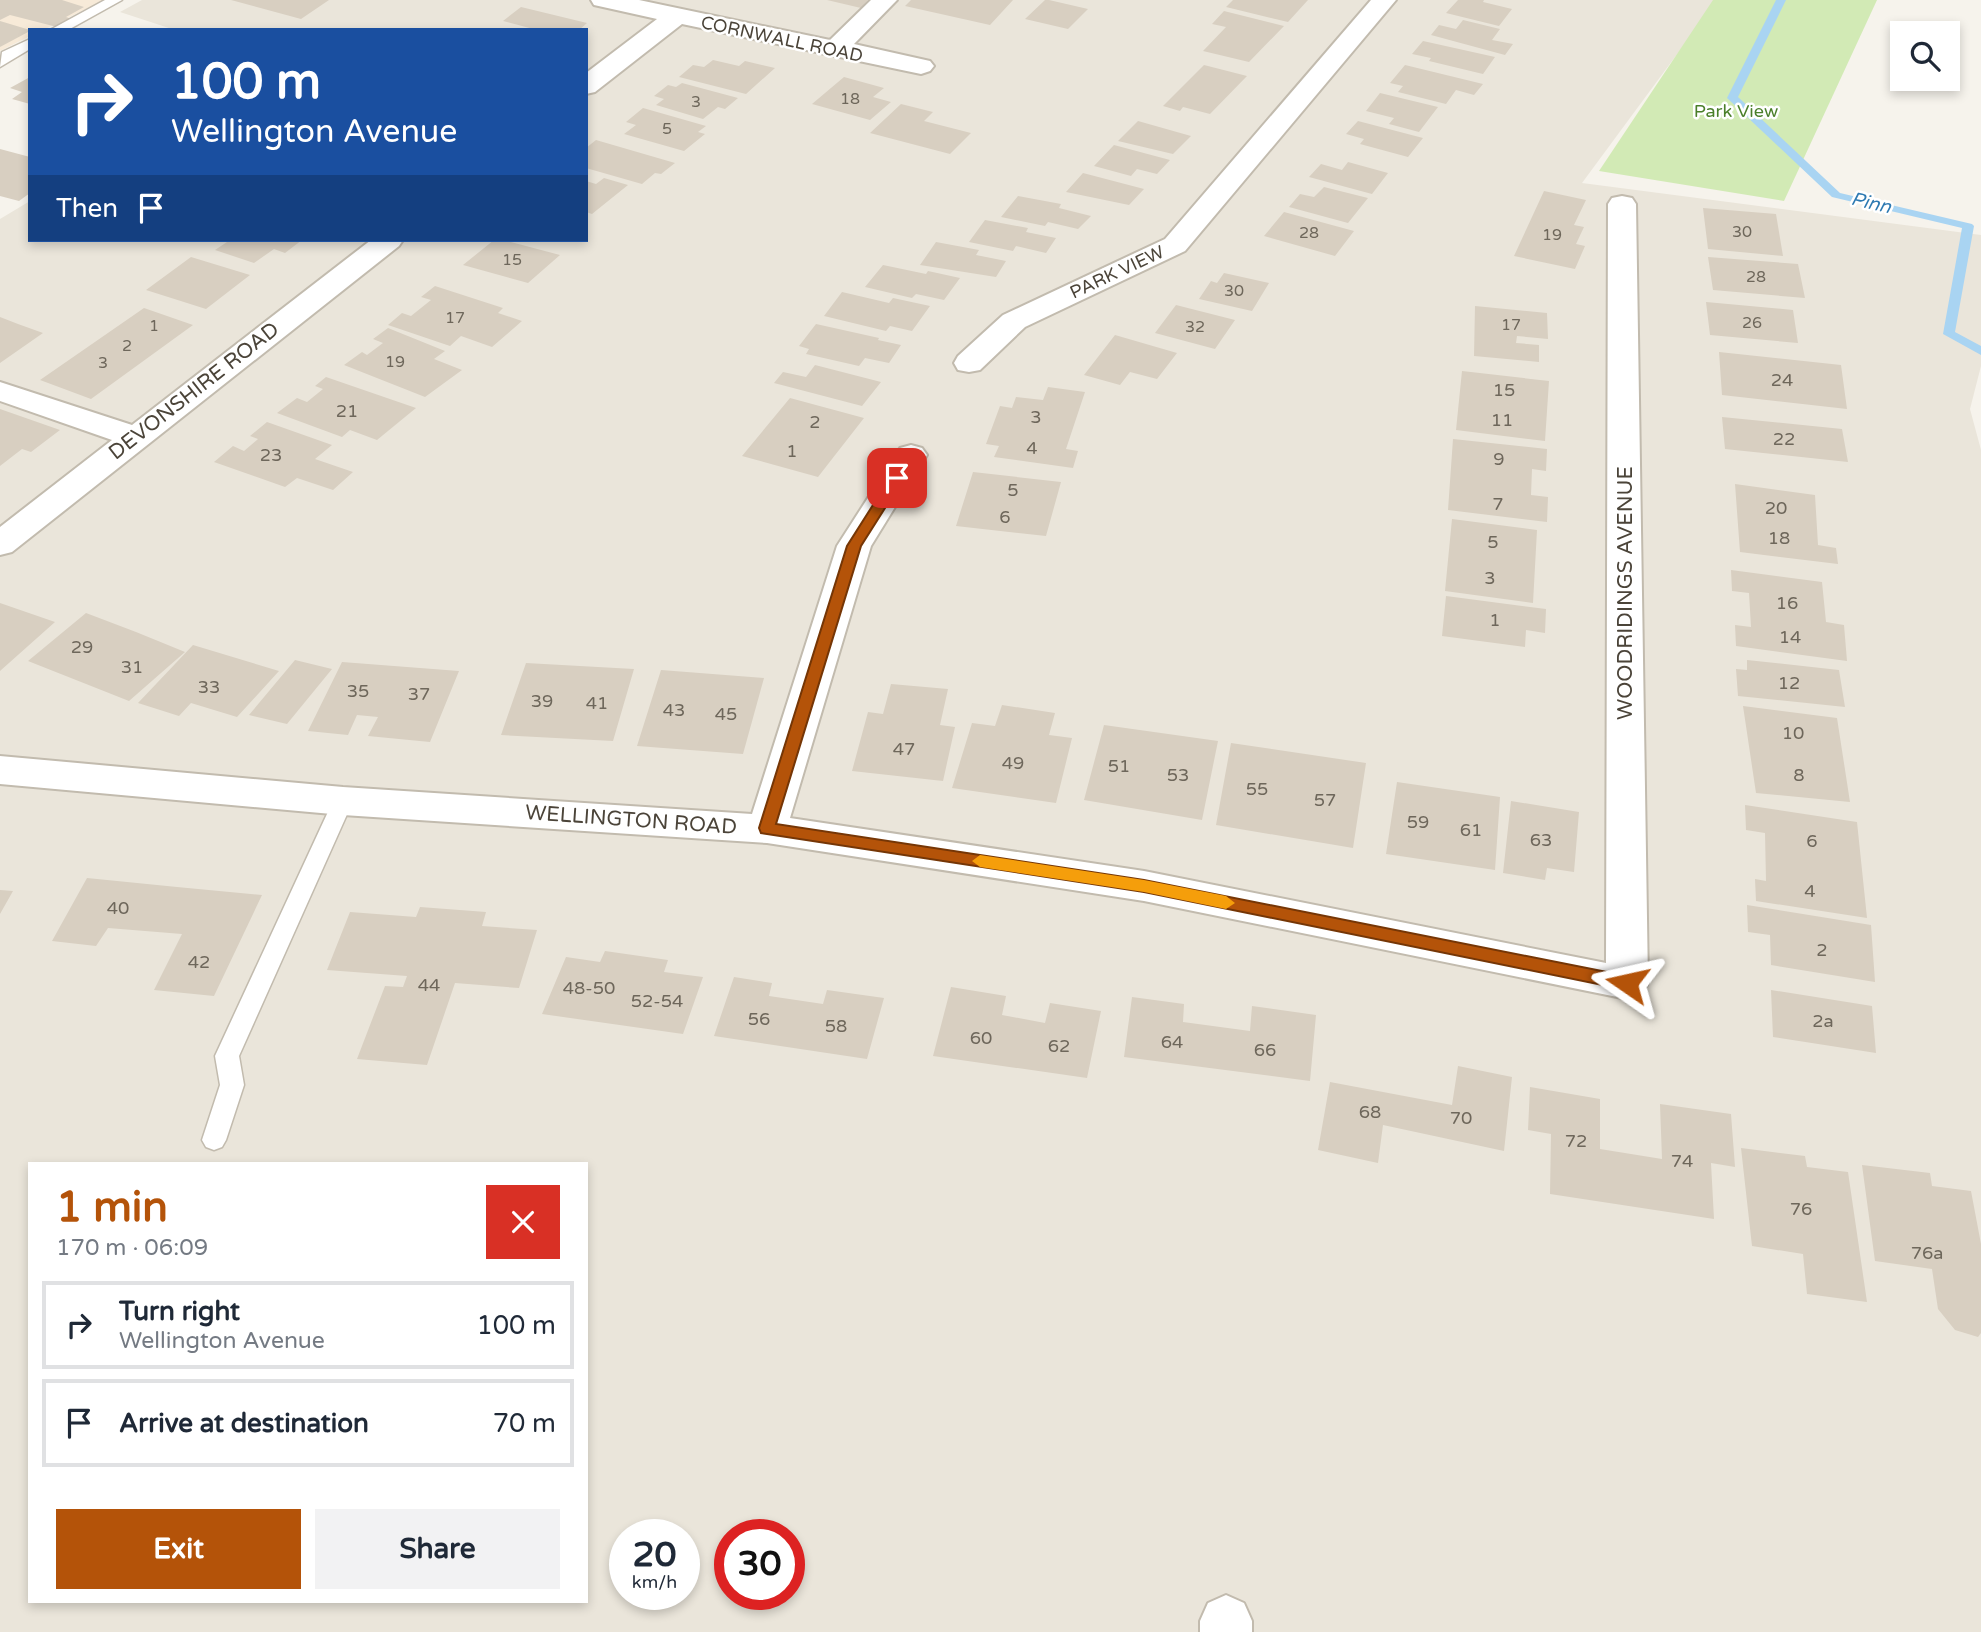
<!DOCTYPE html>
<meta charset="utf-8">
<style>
:root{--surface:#fff;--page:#f2f2f3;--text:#1f2937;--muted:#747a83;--line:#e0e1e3;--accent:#b45309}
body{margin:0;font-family:"Varela Round",sans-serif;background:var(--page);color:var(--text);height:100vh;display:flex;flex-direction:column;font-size:26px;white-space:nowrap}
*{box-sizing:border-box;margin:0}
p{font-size:23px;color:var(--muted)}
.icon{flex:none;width:38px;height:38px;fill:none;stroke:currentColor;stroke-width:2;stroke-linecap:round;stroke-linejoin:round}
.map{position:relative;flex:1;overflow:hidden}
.details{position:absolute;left:28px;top:1162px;width:560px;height:441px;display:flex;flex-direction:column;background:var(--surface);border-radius:0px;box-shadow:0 4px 10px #0003}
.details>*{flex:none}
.hud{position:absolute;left:28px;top:28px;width:560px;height:214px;border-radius:0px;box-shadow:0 4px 10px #0003;background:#1a4fa0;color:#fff;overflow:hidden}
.controls{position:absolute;left:1890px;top:21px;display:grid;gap:14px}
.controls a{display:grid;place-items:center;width:70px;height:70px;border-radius:0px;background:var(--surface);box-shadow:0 4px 10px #0003;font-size:35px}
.speed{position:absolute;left:609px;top:1519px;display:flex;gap:14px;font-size:35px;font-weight:700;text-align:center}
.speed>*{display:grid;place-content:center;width:91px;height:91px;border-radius:50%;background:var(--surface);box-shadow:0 4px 10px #0003;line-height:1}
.speed small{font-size:18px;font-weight:400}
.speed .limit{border:10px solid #d22;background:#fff;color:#111}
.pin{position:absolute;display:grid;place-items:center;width:60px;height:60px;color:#fff;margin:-30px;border-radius:14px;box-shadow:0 4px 10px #0006}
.me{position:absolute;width:77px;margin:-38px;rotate:281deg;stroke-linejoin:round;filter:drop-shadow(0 0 5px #0008)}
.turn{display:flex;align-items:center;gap:24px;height:147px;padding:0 28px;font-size:32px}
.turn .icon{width:91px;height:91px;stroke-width:2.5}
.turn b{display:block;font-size:49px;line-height:60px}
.then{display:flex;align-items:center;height:66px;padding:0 28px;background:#0003;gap:14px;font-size:26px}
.round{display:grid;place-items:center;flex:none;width:74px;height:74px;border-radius:0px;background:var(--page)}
.head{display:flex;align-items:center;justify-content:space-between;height:119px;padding:0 28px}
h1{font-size:42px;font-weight:700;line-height:52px;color:var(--accent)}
.action{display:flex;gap:14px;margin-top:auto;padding:14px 28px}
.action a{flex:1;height:80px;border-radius:0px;background:var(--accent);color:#fff;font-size:28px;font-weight:700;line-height:80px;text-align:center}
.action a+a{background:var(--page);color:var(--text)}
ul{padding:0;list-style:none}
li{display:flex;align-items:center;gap:21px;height:88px;margin:0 14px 10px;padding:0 14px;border:4px solid var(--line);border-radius:0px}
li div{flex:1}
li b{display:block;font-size:26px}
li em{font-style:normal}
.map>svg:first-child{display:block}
.residential{fill:#eae5da;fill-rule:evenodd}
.commercial{fill:#f7ead8}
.green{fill:#d2eab5}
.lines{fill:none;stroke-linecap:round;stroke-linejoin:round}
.stream{fill:#a9d4f2;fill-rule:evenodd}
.building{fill:#d8cfc1}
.service-casing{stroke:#c2bbae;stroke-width:3}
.minor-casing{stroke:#c2bbae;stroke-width:4}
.service{fill:#fff;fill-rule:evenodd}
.minor{fill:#fff;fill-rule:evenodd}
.route{fill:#b45309;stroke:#753606;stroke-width:2}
.slow{fill:#f59e0b}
.labels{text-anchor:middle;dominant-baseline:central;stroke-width:5;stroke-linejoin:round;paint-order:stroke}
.far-number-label{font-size:16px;fill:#6e675b}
.far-street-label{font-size:18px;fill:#4b4439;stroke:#fff}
.far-park-label{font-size:18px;fill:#4a7f2a;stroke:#fff}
.number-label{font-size:18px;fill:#6e675b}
.far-water-label{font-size:19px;font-style:italic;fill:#2e7ab2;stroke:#fff}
.street-label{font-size:21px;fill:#4b4439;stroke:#fff}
</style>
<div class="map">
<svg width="1981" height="1632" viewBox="0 0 1981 1632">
<rect width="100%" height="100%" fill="#f6f3ec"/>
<path class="residential" d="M 142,0 L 1717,0 L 1582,183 L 1981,235 L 1981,366 L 1970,409 L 1981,450 L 1981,1632 L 0,1632 L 0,219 L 30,201 L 30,240 L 586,240 L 586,30 L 175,30 L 120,12 ZM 30,1164 L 586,1164 L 586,1601 L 30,1601 ZM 625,1535 L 684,1535 L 684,1594 L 625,1594 ZM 730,1535 L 789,1535 L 789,1594 L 730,1594 Z"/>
<path class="commercial" d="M 0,0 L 104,0 L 43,30 L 30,30 L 30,36 L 0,51 Z"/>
<path class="green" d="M 1713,0 L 1877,0 L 1784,201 L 1599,171 Z"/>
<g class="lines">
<path class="stream" d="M 1776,0 L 1786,0 L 1738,97 L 1840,193 L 1972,224 L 1974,226 L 1955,332 L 1981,346 L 1981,355 L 1943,334 L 1962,228 L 1832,197 L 1727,98 Z"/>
</g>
<path class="building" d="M 0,0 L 62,0 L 84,7 L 66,17 L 72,19 L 57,27 L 10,15 L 0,20 Z
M 231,0 L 329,0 L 301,19 Z
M 827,0 L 868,0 L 861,8 Z
M 911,0 L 1013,0 L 990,25 L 905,6 Z
M 1045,0 L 1049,0 L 1088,9 L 1068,29 L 1025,19 Z
M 1233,0 L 1308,0 L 1288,22 L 1226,7 Z
M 1458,0 L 1484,0 L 1483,2 L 1512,9 L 1499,26 L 1446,13 Z
M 521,7 L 587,23 L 579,30 L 537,30 L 503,21 Z
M 1224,11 L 1284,26 L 1249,62 L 1203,51 L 1226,27 L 1212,24 Z
M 1463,20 L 1500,29 L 1492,40 L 1513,44 L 1505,55 L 1431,35 L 1439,25 L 1456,29 Z
M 0,21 L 30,30 L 30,31 L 0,47 Z
M 1423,41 L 1495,57 L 1483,74 L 1429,61 L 1431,58 L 1412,54 Z
M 713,60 L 739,66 L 745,61 L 775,68 L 746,94 L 679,77 L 693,65 L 704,67 Z
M 1204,65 L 1247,76 L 1210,114 L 1183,107 L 1180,111 L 1163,106 Z
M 1405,65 L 1483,84 L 1474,95 L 1456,90 L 1446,104 L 1398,92 L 1403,86 L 1390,83 Z
M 30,77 L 30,104 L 12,99 L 22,92 L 10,88 Z
M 844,77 L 884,88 L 873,97 L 891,102 L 870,120 L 812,104 Z
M 682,83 L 738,98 L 725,109 L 718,107 L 703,119 L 656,105 L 664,99 L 654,96 L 668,85 L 676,87 Z
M 1380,93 L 1438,107 L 1419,132 L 1389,124 L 1394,118 L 1366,111 Z
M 901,104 L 933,112 L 924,121 L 971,133 L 950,154 L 870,133 Z
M 643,108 L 706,126 L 698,132 L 705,134 L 684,151 L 624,134 L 636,125 L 626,122 Z
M 1138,121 L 1191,136 L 1173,154 L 1118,141 Z
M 1358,121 L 1423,138 L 1408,157 L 1360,144 L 1364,139 L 1346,134 Z
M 596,140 L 675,163 L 661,174 L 655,173 L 642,184 L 586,168 L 586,148 Z
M 1114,145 L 1170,160 L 1157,174 L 1137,169 L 1131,176 L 1094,166 Z
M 0,149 L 30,157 L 30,193 L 19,201 L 0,196 Z
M 1348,162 L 1388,173 L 1372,194 L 1309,177 L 1321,164 L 1342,170 Z
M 1083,173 L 1144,189 L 1129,205 L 1066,192 Z
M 604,178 L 628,185 L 592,214 L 586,212 L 586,181 L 596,184 Z
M 1324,187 L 1368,198 L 1348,223 L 1289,207 L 1300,194 L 1314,197 Z
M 1544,191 L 1586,200 L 1574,225 L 1584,227 L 1576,244 L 1585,246 L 1575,269 L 1514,256 Z
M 1018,196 L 1061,204 L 1059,208 L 1091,216 L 1078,229 L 1048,222 L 1045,226 L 1001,217 Z
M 1703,208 L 1776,214 L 1783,256 L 1708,249 Z
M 1284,212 L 1354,231 L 1335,256 L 1264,236 Z
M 985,220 L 1028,228 L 1026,232 L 1056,238 L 1046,253 L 1016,246 L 1013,251 L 969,242 Z
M 230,240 L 302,240 L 285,253 L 274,249 L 254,263 L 215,250 Z
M 494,240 L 503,240 L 560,255 L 528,283 L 463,265 Z
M 936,242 L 979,250 L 976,255 L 1006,261 L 996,277 L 920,265 Z
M 191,257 L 250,275 L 206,309 L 146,290 Z
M 1708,257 L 1798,264 L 1805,298 L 1713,290 Z
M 883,265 L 926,274 L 928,271 L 960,278 L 944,300 L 916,294 L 912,298 L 865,287 Z
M 1224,273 L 1269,283 L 1252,311 L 1199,299 L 1211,281 L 1217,283 Z
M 435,286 L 503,308 L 498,313 L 522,321 L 492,347 L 461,336 L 450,346 L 388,325 L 402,313 L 411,316 L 431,300 L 421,297 Z
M 842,292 L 889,303 L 893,298 L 930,306 L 912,331 L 890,326 L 886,331 L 824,316 Z
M 1706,302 L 1793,310 L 1798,343 L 1710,335 Z
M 1176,305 L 1235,320 L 1215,349 L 1155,333 Z
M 1475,306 L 1547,313 L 1548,339 L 1517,336 L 1516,343 L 1539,345 L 1539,362 L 1474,356 Z
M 144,308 L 193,325 L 91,399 L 40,380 Z
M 0,317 L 18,324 L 43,333 L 0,363 Z
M 816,324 L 879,338 L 878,340 L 901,345 L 889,363 L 865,358 L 859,366 L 806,354 L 809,349 L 799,346 Z
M 388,328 L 445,351 L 434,359 L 462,370 L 425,397 L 344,365 L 362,352 L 367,355 L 383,343 L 373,339 Z
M 1115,335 L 1177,353 L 1157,379 L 1130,372 L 1120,385 L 1084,375 Z
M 1719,352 L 1841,365 L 1847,409 L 1722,395 Z
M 815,365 L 881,382 L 862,406 L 774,383 L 783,372 L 806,377 Z
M 1462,371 L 1549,381 L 1545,441 L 1456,430 Z
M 326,377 L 416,408 L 377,440 L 350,430 L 342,437 L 277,413 L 297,398 L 307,402 L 323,389 L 315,386 Z
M 1048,387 L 1085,392 L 1066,449 L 1078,451 L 1073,468 L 994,457 L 999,446 L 986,444 L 1000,406 L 1012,408 L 1016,397 L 1043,400 Z
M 790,398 L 864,418 L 818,477 L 742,456 Z
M 0,409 L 60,430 L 31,452 L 22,449 L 0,466 Z
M 1722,417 L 1842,429 L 1848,462 L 1725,449 Z
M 267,422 L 332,445 L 315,459 L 353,472 L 333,490 L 297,478 L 285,487 L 214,462 L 233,446 L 244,451 L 258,439 L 250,436 Z
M 1453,439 L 1547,449 L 1546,471 L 1532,469 L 1531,495 L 1548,497 L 1547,522 L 1448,510 Z
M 973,472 L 1061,482 L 1046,536 L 956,526 Z
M 1735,484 L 1815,495 L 1818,545 L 1836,548 L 1838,564 L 1740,552 Z
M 1452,519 L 1537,530 L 1533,603 L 1445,591 Z
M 1731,570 L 1822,582 L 1826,622 L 1844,625 L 1847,661 L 1736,646 L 1735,625 L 1751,627 L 1749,593 L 1732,591 Z
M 1446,596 L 1546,609 L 1545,633 L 1526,630 L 1525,647 L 1442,636 Z
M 0,603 L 55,622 L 0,671 Z
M 86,613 L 136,632 L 185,652 L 129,701 L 28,661 Z
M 193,645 L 279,671 L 237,717 L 191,703 L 179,716 L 138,703 Z
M 295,660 L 332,669 L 287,724 L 249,715 Z
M 1747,660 L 1839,670 L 1845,707 L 1738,696 L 1736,669 L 1747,670 Z
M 342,662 L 459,671 L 430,742 L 368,736 L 378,717 L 357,715 L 348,735 L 308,731 Z
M 526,663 L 634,669 L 613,741 L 501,735 Z
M 661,670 L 764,678 L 743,754 L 637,746 Z
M 891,684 L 948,689 L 940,725 L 955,727 L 943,781 L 852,771 L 868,712 L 883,714 Z
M 1002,705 L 1055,713 L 1049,735 L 1072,738 L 1056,803 L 952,788 L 972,723 L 995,726 Z
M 1743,706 L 1837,718 L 1850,802 L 1756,793 Z
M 1104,725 L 1218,741 L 1202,820 L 1084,800 Z
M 1231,743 L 1366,763 L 1353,848 L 1216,825 Z
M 1397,782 L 1500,797 L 1495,870 L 1386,854 Z
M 1511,801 L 1579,812 L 1574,872 L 1547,868 L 1545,880 L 1503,873 Z
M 1745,805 L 1857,822 L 1867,918 L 1756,901 L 1755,879 L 1766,881 L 1765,833 L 1746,830 Z
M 87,878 L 177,887 L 262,895 L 214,996 L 154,990 L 182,934 L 108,928 L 96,946 L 52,941 Z
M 0,890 L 13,891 L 0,914 Z
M 1747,905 L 1871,925 L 1875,982 L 1771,965 L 1770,935 L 1748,932 Z
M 420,907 L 486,912 L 482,926 L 537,930 L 519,988 L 455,983 L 427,1065 L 357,1059 L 385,986 L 403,987 L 407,976 L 327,970 L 350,912 L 416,917 Z
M 605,951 L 668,960 L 664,972 L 703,977 L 683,1034 L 542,1014 L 566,957 L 600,962 Z
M 734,977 L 772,983 L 769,996 L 823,1004 L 827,990 L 884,998 L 867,1059 L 714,1036 Z
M 951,987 L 1006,996 L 1002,1015 L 1045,1023 L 1050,1003 L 1101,1011 L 1087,1078 L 933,1056 Z
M 1771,990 L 1872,1006 L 1876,1053 L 1773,1037 Z
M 1132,997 L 1184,1004 L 1183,1022 L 1250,1031 L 1252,1006 L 1316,1015 L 1310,1081 L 1124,1057 Z
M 1458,1066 L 1512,1077 L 1504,1151 L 1383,1125 L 1378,1163 L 1318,1150 L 1330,1082 L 1452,1105 Z
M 1530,1087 L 1600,1099 L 1600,1149 L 1662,1159 L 1660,1104 L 1731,1114 L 1735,1167 L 1711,1163 L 1714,1219 L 1550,1194 L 1551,1134 L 1528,1130 Z
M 1741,1148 L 1805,1156 L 1807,1167 L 1848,1172 L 1867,1302 L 1807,1294 L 1803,1254 L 1752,1246 Z
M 1862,1165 L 1930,1173 L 1932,1186 L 1971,1191 L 1981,1244 L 1981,1333 L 1978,1337 L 1955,1330 L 1938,1309 L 1932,1269 L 1875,1261 Z"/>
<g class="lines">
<g class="service-casing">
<path id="service" d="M 105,0 L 122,0 L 68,30 L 50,30 Z
M 30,39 L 30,49 L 0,67 L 2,52 Z
M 343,793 L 350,796 L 353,801 L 239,1056 L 244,1085 L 226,1140 L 222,1147 L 214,1150 L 206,1147 L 202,1140 L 220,1085 L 215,1056 L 333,801 L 336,796 Z"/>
</g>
<g class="minor-casing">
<path id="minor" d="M 591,0 L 639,0 L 830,40 L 871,0 L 897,0 L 854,44 L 930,61 L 934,66 L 930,71 L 921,74 L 682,24 L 595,92 L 586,94 L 586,73 L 657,19 L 594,5 Z
M 1371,0 L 1396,0 L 1185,251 L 1025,327 L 980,370 L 969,372 L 958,370 L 954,363 L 958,356 L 1003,315 L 1165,239 Z
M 1622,196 L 1632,198 L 1636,204 L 1648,983 L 1642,994 L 1627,999 L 1144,901 L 767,843 L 343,815 L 0,784 L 0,756 L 343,787 L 752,814 L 837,546 L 900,448 L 911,445 L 922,448 L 927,455 L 871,546 L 790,818 L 1144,871 L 1606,963 L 1608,204 L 1612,198 Z
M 371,240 L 403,240 L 399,246 L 12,552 L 0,555 L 0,527 L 112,440 L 0,401 L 0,382 L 132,425 Z
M 1226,1595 L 1244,1603 L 1252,1621 L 1252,1632 L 1200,1632 L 1200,1621 L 1208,1603 Z"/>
</g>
<use href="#service" class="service"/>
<use href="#minor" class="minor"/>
</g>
<path class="route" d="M 897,474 L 904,478 L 861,546 L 776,824 L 1144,880 L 1627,976 L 1633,978 L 1636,983 L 1633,988 L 1627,990 L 1144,892 L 761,833 L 759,828 L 847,546 L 892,475 Z"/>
<path class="slow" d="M 980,855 L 1144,880 L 1226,896 L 1235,903 L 1226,909 L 1144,892 L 980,867 L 972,861 Z"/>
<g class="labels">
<g class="far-number-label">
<text x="850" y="99">18</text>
<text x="696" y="102">3</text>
<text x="667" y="129">5</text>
<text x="1742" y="232">30</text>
<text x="1309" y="233">28</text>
<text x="1552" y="235">19</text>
<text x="512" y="260">15</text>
<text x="1756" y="277">28</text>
<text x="1234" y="291">30</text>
<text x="455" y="318">17</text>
<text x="1752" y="323">26</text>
<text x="1511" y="325">17</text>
<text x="154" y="326">1</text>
<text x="1195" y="327">32</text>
<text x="127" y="346">2</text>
<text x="395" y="362">19</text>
<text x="103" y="363">3</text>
</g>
<g class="far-street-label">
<text transform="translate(782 39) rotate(12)">CORNWALL ROAD</text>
<text transform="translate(1117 272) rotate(-25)">PARK VIEW</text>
</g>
<g class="far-park-label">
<text x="1736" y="111">Park View</text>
</g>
<g class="number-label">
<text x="1782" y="380">24</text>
<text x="1504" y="390">15</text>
<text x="347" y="411">21</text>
<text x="1036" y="417">3</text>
<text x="1502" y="420">11</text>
<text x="815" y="422">2</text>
<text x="1784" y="439">22</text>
<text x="1032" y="448">4</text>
<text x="792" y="451">1</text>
<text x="271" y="455">23</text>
<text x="1499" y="459">9</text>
<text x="1013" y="490">5</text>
<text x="1498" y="504">7</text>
<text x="1776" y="508">20</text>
<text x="1005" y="517">6</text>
<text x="1779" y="538">18</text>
<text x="1493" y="542">5</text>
<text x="1490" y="578">3</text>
<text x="1787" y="603">16</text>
<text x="1495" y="620">1</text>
<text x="1790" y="637">14</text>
<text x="82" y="647">29</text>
<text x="132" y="667">31</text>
<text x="1789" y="683">12</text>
<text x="209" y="687">33</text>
<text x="358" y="691">35</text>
<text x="419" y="694">37</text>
<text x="542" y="701">39</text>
<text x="597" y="703">41</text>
<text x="674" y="710">43</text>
<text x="726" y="714">45</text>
<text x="1793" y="733">10</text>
<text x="904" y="749">47</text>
<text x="1013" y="763">49</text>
<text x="1119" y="766">51</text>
<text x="1178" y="775">53</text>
<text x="1799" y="775">8</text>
<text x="1257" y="789">55</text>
<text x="1325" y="800">57</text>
<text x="1418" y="822">59</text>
<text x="1471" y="830">61</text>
<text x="1541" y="840">63</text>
<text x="1812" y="841">6</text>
<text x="1810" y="891">4</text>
<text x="118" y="908">40</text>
<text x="1822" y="950">2</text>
<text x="199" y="962">42</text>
<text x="429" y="985">44</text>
<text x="589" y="988">48-50</text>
<text x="657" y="1001">52-54</text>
<text x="759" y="1019">56</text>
<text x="1823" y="1021">2a</text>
<text x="836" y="1026">58</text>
<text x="981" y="1038">60</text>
<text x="1172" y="1042">64</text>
<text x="1059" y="1046">62</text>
<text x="1265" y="1050">66</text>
<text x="1370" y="1112">68</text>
<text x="1461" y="1118">70</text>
<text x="1576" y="1141">72</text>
<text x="1682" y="1161">74</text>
<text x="1801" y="1209">76</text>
<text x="1927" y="1253">76a</text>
</g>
<g class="far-water-label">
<text transform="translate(1871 203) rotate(13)">Pinn</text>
</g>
<g class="street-label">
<text transform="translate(194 391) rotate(-38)">DEVONSHIRE ROAD</text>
<text transform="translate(1625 593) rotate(-90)">WOODRIDINGS AVENUE</text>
<text transform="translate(631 820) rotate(4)">WELLINGTON ROAD</text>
</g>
</g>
</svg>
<div class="controls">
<a><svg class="icon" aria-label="search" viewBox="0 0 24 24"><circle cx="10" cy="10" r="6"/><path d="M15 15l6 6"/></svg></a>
</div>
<div class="speed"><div>20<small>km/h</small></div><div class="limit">30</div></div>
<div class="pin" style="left:897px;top:478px;background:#d93025"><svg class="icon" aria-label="arrive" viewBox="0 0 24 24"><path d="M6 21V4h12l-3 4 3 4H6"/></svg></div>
<svg class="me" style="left:1627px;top:983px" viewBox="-20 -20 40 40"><path d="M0-17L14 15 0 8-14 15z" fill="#b45309" stroke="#fff" stroke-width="4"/></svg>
<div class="hud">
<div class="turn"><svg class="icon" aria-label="right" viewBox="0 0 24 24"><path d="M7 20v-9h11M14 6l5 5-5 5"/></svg><div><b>100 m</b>Wellington Avenue</div></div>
<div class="then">Then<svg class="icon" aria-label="arrive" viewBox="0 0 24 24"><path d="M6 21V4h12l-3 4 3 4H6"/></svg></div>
</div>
<section class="details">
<div class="head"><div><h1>1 min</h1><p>170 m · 06:09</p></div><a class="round" style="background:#d93025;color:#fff"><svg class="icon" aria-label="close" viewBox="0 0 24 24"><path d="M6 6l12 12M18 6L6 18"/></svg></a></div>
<ul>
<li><svg class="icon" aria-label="right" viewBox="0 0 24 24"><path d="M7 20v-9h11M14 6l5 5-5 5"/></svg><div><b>Turn right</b><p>Wellington Avenue</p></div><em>100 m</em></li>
<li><svg class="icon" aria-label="arrive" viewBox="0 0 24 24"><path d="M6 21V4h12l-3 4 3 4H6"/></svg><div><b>Arrive at destination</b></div><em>70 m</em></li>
</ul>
<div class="action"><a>Exit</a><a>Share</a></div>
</section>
</div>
